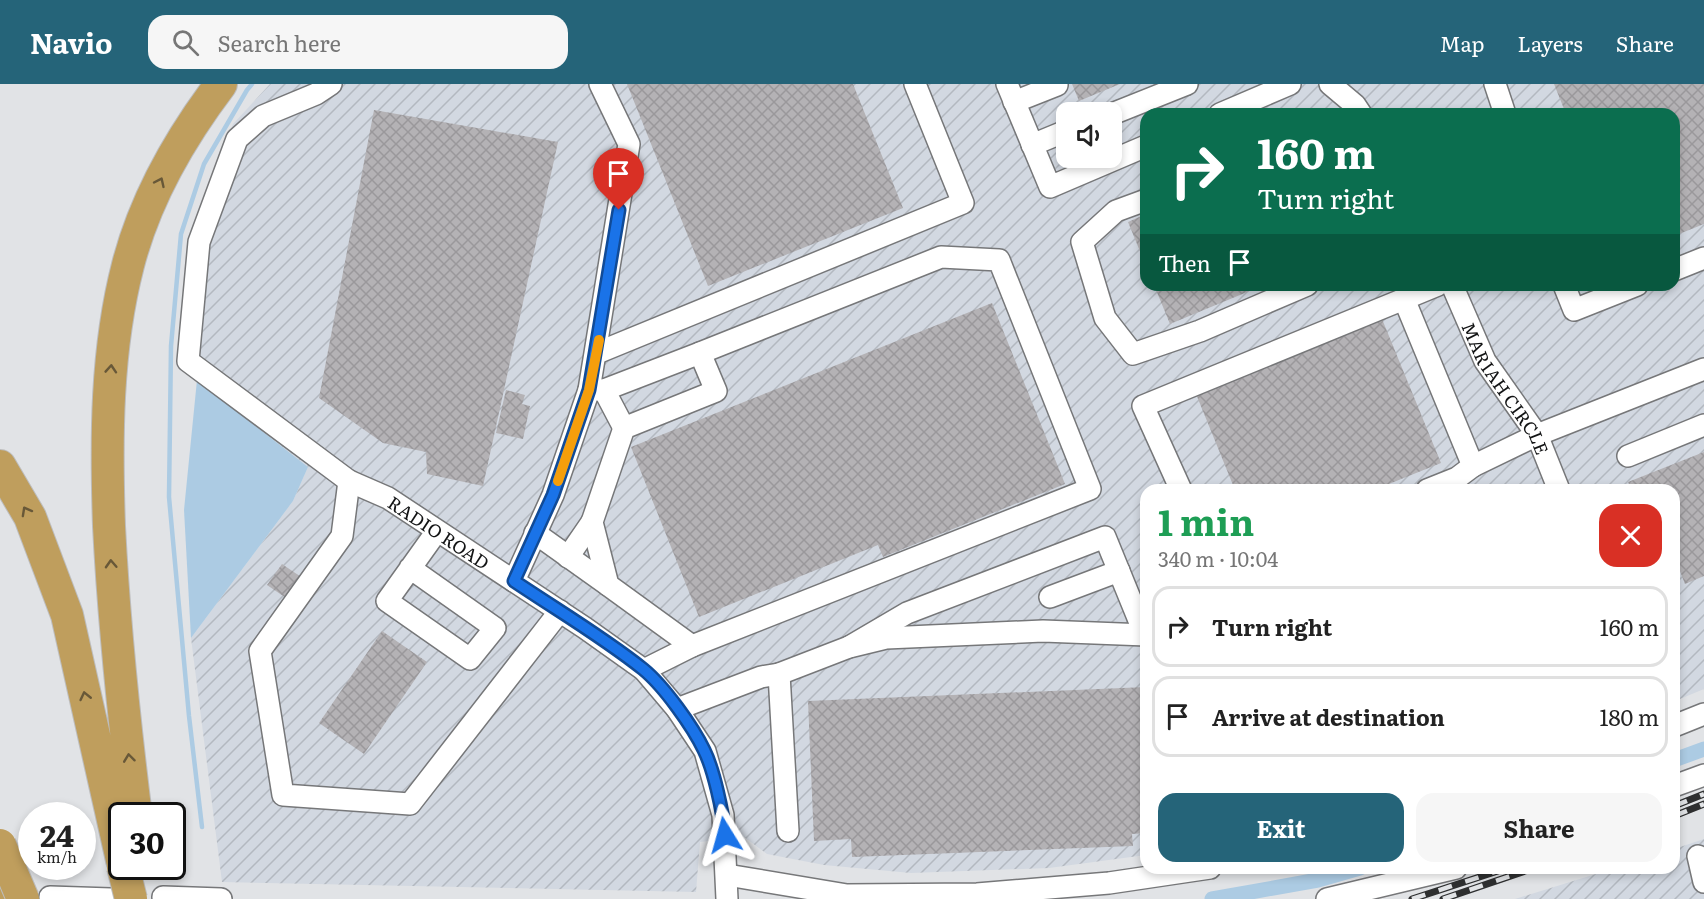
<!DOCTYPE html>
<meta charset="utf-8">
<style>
:root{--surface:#fff;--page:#f6f6f6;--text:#222;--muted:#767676;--line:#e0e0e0;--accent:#256479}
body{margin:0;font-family:Literata,serif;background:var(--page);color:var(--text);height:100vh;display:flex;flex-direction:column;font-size:22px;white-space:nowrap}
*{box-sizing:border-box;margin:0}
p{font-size:20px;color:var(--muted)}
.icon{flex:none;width:33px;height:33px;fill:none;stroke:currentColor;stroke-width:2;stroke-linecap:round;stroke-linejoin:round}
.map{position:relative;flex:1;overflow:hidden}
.details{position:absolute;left:1140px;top:400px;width:540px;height:390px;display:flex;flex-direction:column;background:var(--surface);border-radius:18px;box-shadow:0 3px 9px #0003}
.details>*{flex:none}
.guide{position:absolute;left:1140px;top:24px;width:540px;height:183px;border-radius:18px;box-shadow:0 3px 9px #0003;background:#0b6e4f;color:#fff;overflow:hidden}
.buttons{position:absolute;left:1056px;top:18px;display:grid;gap:12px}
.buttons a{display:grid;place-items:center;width:66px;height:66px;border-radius:12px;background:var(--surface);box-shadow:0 3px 9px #0003;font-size:30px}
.speed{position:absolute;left:18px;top:718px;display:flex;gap:12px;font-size:30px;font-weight:700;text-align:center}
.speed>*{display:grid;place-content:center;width:78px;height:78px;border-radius:50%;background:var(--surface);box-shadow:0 3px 9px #0003;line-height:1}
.speed small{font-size:15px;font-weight:400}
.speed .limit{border:3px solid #111;border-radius:9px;background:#fff;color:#111}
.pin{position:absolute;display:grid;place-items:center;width:51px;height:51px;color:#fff;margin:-62px -26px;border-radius:50% 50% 50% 0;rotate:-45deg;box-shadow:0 0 6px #0007}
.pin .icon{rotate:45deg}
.me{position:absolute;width:66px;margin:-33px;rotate:352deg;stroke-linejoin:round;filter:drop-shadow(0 0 4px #0008)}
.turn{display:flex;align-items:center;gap:21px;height:126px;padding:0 18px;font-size:27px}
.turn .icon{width:78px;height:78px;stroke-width:2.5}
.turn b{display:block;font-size:42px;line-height:51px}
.then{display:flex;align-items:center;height:57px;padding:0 18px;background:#0003;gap:12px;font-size:22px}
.round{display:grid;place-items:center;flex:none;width:63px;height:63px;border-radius:18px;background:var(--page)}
.head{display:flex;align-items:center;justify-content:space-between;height:102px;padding:0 18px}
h1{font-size:36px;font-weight:700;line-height:45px;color:#1e9e55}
.cta{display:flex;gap:12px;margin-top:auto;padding:12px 18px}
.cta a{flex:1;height:69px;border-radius:18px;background:var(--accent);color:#fff;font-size:24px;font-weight:700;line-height:69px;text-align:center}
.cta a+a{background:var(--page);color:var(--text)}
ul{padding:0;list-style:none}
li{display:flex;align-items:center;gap:18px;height:81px;margin:0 12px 9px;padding:0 6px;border:3px solid var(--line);border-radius:18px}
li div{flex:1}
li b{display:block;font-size:22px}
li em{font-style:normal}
header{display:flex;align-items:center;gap:36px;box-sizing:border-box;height:84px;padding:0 30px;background:var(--accent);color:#fff}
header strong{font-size:28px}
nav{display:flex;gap:33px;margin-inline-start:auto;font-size:21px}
.search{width:420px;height:54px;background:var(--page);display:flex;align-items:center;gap:15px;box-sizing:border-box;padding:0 21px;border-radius:18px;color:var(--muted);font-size:22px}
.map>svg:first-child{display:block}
.industrial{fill:url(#industrial-furrows);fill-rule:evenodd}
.water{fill:#accbe3}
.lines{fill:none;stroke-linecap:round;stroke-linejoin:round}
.stream{stroke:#accbe3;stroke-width:4.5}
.canal{stroke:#accbe3;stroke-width:15}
.building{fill:url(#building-cross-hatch)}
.minor-casing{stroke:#767779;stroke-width:24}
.highway-casing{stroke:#bdbdbd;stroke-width:34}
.minor{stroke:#fff;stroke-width:21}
.highway{stroke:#bf9e5d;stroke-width:32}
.rail-casing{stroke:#2e2f30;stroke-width:7}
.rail{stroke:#e1e3e6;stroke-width:4.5;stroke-dasharray:14;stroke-linecap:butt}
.highway-bridge-casing{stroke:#bdbdbd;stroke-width:34;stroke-linecap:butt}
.highway-bridge{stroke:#bf9e5d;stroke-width:32}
.oneway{stroke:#685838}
.route-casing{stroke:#114b97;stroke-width:15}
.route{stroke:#1a73e8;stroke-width:10}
.slow{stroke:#f59e0b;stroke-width:10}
.labels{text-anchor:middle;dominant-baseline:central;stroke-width:6;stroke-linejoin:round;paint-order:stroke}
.street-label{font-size:18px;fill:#121314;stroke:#e1e3e6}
</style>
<header>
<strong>Navio</strong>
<div class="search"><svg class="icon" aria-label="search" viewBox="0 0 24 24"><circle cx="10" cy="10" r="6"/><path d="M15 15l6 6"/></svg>Search here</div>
<nav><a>Map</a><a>Layers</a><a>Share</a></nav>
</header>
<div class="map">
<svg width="1704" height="815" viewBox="0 0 1704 815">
<defs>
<pattern id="industrial-furrows" width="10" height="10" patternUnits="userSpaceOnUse" patternTransform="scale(1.5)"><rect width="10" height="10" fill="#d2d8e1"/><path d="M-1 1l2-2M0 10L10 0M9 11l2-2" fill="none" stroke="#b3b8c0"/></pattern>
<pattern id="building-cross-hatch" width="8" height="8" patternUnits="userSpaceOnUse" patternTransform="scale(1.5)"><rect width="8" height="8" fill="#b4b2b5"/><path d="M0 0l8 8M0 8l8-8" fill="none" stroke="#9a989b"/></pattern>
</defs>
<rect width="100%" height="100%" fill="#e1e3e6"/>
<path class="industrial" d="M 270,0 L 1704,0 L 1704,605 L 1680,615 L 1674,612 L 1674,406 L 1146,406 L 1146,771 L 1049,784 L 911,789 L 824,781 L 767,770 L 744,753 L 700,758 L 696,808 L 222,798 L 191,554 L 293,417 L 308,383 L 179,281 L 192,149 L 233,40 ZM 1066,28 L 1112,28 L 1112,74 L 1066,74 ZM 1146,30 L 1674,30 L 1674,201 L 1146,201 Z
M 1704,755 L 1704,815 L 1515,815 L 1612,785 L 1674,784 L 1674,765 Z"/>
<path class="water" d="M 197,296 L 308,383 L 293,417 L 191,554 L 184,426 Z"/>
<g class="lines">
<path class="stream" d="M 202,743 L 189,632 L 169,413 L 171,262 L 181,150 L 204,80 L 247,6 L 252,0
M 1271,800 L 1272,804"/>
<path class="canal" d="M 1674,676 L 1704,665
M 1212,815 L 1318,796 L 1360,784"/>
</g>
<path class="building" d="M 627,0 L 853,0 L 903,124 L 708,202 Z
M 1072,0 L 1120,0 L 1079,17 Z
M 1554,0 L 1704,0 L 1704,140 L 1674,152 L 1674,30 L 1566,30 Z
M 374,26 L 558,58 L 483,402 L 427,390 L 426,368 L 383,359 L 319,314 Z
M 1146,130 L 1146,182 L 1128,138 Z
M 1154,201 L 1264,201 L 1170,240 Z
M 992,219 L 1065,400 L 883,473 L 878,461 L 699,533 L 631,363 Z
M 1382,235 L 1441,379 L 1374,406 L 1235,406 L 1196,310 Z
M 506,306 L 525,311 L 522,320 L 530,322 L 523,355 L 496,349 Z
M 1704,368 L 1704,492 L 1685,500 L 1674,472 L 1674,406 L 1632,406 L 1628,398 Z
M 282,480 L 304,495 L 289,516 L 267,501 Z
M 382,547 L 427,578 L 364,670 L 319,639 Z
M 1146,603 L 1146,749 L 1132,750 L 1133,762 L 852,773 L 851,755 L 814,757 L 808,617 Z"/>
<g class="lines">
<g class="minor-casing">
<g id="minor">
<path id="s1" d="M 331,0 L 316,10 L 263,32 L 237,55 L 199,158 L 188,277 L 349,397 L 388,414 L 585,544 L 644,586 L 677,625 L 705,667 L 723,731 L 727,815"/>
<path d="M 1007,0 L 1050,103 L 1146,62"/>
<path d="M 1330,0 L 1355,21 L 1361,30"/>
<path d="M 1495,0 L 1505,30"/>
<path d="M 1014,18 L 1057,1"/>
<path d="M 1112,30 L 1187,0"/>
<path d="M 1220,30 L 1290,0"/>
<path d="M 1032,61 L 1066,47"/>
<path d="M 1146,116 L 1116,127 L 1082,158 L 1105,234 L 1133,270 L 1200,247 L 1307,201"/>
<path d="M 1674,186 L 1704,174"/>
<path d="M 1438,201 L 1404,215 L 1473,382 L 1537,351 L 1704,285"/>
<path id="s2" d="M 1452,201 L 1485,277 L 1537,351 L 1559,406"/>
<path d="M 1564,201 L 1574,226 L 1637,201"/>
<path d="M 597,269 L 963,119 L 915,0"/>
<path d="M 589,306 L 629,60 L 600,0"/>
<path d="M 604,306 L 624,344"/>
<path d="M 1628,372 L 1704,341"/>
<path d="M 349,397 L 342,452 L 260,567 L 283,711 L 410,720 L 560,527"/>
<path d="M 1181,406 L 1143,322 L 1404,215"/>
<path d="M 1427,406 L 1457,394 L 1473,382"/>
<path d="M 535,449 L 608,501"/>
<path d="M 568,473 L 592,438"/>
<path d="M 410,484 L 495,544 L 470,575 L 387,517 L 437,447"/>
<path d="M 514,497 L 553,411 L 589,306 L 604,306 L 700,269 L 716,307 L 624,344 L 592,438 L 608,501 L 692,562 L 644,586"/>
<path d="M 1050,513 L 1119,487"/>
<path d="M 692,562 L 1090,405 L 999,176 L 941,173 L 700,269"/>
<path d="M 849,563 L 907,529 L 1105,453 L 1145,551"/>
<path d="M 779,590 L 849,563 L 886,554 L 1043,547 L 1146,551"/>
<path d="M 677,625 L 761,593 L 779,590 L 788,747"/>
<path d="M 1674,642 L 1704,630"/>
<path d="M 1674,702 L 1704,691"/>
<path d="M 1698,772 L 1704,798"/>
<path d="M 727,791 L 847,811 L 977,810 L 1109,799 L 1210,784"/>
<path d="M 50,813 L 111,815"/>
<path d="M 163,813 L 221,815"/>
<path d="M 1327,815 L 1456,784"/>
</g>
</g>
<g class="highway-casing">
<path id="highway" d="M 0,382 L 30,433 L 67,531 L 122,776
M 136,732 C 124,636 114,540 109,442 C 106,355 106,266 128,181 C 145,115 180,54 221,0
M 0,814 L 0,815"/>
</g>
<use href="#minor" class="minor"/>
<use href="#highway" class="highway"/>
<g class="rail-casing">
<path id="rail" d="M 1674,722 L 1704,710
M 1674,732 L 1704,720
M 1412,815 L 1507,784
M 1443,815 L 1534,784"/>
</g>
<use href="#rail" class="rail"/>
<g class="highway-bridge-casing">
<path id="highway-bridge" d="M 0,761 L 23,815
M 123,783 L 131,815"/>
</g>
<use href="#highway-bridge" class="highway-bridge"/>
</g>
<defs><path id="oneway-chevron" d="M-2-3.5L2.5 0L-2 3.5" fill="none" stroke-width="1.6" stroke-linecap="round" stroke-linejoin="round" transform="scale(1.5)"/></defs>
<g class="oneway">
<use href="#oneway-chevron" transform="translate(160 98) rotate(-65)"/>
<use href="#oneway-chevron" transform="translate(111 285) rotate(-86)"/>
<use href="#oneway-chevron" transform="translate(26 427) rotate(-119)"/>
<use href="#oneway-chevron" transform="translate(111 480) rotate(-93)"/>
<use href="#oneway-chevron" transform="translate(85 612) rotate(-103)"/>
<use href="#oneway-chevron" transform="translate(129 674) rotate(-97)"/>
</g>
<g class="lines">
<g class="route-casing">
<path id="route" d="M 619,126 L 589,306 L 553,411 L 514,497 C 557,526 603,553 643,585 C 664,602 693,643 704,666 C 714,686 723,728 725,751"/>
</g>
<use href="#route" class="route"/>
<path class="slow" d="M 558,397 L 589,306 L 599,256"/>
</g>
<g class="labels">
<g class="street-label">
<text stroke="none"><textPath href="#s2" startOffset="117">MARIAH CIRCLE</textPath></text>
<text stroke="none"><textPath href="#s1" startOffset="644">RADIO ROAD</textPath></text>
</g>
</g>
</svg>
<div class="buttons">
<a><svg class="icon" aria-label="sound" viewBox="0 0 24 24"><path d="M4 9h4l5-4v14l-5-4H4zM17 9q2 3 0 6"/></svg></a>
</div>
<div class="speed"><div>24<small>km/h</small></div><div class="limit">30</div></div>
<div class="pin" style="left:619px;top:126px;background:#d93025"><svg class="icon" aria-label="arrive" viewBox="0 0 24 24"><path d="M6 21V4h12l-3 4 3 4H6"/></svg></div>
<svg class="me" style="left:725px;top:751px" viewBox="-20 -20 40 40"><path d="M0-17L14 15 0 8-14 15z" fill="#1a73e8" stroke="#fff" stroke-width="4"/></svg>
<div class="guide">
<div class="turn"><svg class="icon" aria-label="right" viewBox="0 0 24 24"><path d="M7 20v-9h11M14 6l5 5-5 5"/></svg><div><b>160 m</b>Turn right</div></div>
<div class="then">Then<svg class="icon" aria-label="arrive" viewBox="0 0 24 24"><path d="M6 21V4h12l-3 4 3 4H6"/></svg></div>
</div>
<section class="details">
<div class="head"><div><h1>1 min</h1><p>340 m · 10:04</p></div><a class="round" style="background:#d93025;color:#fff"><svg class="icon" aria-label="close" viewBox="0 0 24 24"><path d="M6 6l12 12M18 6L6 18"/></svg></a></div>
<ul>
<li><svg class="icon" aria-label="right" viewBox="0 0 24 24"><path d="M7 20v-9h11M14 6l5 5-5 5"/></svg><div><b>Turn right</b></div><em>160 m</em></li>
<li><svg class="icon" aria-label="arrive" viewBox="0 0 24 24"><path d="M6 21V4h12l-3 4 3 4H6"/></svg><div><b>Arrive at destination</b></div><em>180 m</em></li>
</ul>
<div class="cta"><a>Exit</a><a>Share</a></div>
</section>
</div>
